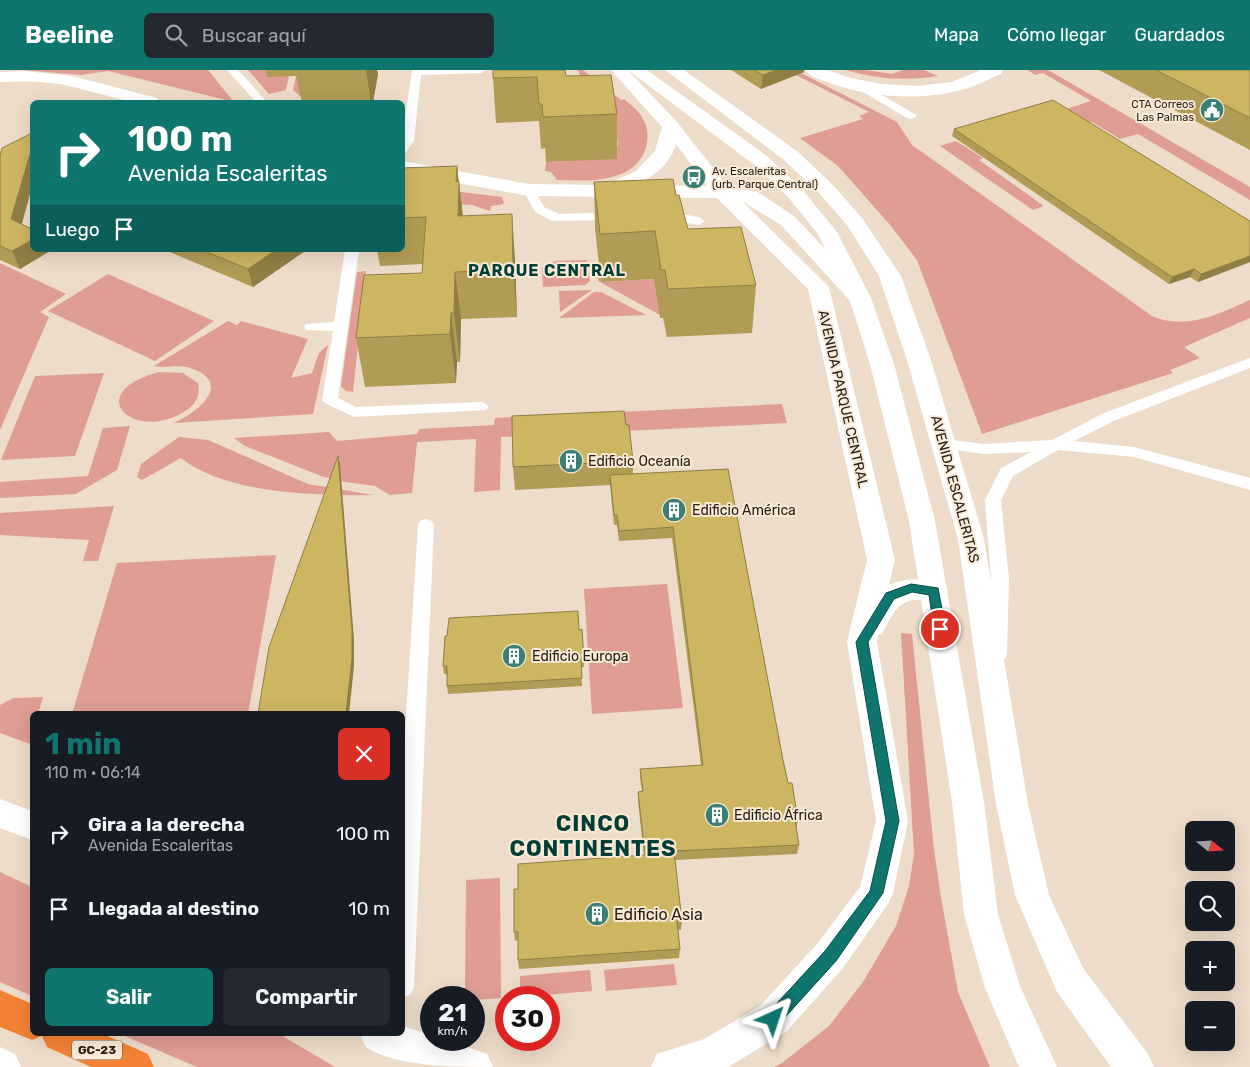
<!DOCTYPE html>
<html lang="es">
<meta charset="utf-8">
<style>
:root{--surface:#171b24;--page:#242831;--text:#f1f3f6;--muted:#9ea1a6;--accent:#0f766e}
body{margin:0;font-family:Rubik,sans-serif;background:var(--page);color:var(--text);height:100vh;display:flex;flex-direction:column;font-size:19px;white-space:nowrap}
*{box-sizing:border-box;margin:0}
p{font-size:16px;color:var(--muted)}
.icon{flex:none;width:28px;height:28px;fill:none;stroke:currentColor;stroke-width:2;stroke-linecap:round;stroke-linejoin:round}
.map{position:relative;flex:1;overflow:hidden}
.drawer{position:absolute;left:30px;top:641px;width:375px;height:325px;display:flex;flex-direction:column;background:var(--surface);border-radius:8px;box-shadow:0 5px 20px #0002}
.drawer>*{flex:none}
.banner{position:absolute;left:30px;top:30px;width:375px;height:152px;border-radius:8px;box-shadow:0 5px 20px #0002;background:#0f766e;color:#fff;overflow:hidden}
.needle{width:32px;rotate:108deg}
.controls{position:absolute;left:1185px;top:751px;display:grid;gap:10px}
.controls a{display:grid;place-items:center;width:50px;height:50px;border-radius:8px;background:var(--surface);box-shadow:0 5px 20px #0002;font-size:25px}
.speed{position:absolute;left:420px;top:916px;display:flex;gap:10px;font-size:25px;font-weight:700;text-align:center}
.speed>*{display:grid;place-content:center;width:65px;height:65px;border-radius:50%;background:var(--surface);box-shadow:0 5px 20px #0002;line-height:1}
.speed small{font-size:12px;font-weight:400}
.speed .limit{border:8px solid #d22;background:#fff;color:#111}
.pin{position:absolute;display:grid;place-items:center;width:42px;height:42px;color:#fff;margin:-21px;border:2px solid #fff;border-radius:50%;box-shadow:0 1px 5px #0007}
.me{position:absolute;width:55px;margin:-28px;rotate:42deg;stroke-linejoin:round;filter:drop-shadow(0 0 4px #0008)}
.turn{display:flex;align-items:center;gap:18px;height:105px;padding:0 15px;font-size:22px}
.turn .icon{width:65px;height:65px;stroke-width:2.5}
.turn b{display:block;font-size:35px;line-height:42px}
.then{display:flex;align-items:center;height:48px;padding:0 15px;background:#0003;gap:10px;font-size:19px}
.round{display:grid;place-items:center;flex:none;width:52px;height:52px;border-radius:8px;background:var(--page)}
.summary{display:flex;align-items:center;justify-content:space-between;height:85px;padding:0 15px}
h1{font-size:30px;font-weight:700;line-height:38px;color:var(--accent)}
.cta{display:flex;gap:10px;margin-top:auto;padding:10px 15px}
.cta a{flex:1;height:58px;border-radius:8px;background:var(--accent);color:#fff;font-size:20px;font-weight:700;line-height:58px;text-align:center}
.cta a+a{background:var(--page);color:var(--text)}
ul{padding:0;list-style:none}
li{display:flex;align-items:center;gap:15px;height:75px;padding:0 15px}
li div{flex:1}
li b{display:block;font-size:19px}
li em{font-style:normal}
header{display:flex;align-items:center;gap:30px;box-sizing:border-box;height:70px;padding:0 25px;background:var(--accent);color:#fff}
header strong{font-size:24px}
nav{display:flex;gap:28px;margin-inline-start:auto;font-size:18px}
.search{width:350px;height:45px;background:var(--page);display:flex;align-items:center;gap:12px;box-sizing:border-box;padding:0 18px;border-radius:8px;color:var(--muted);font-size:19px}
.map>svg:first-child{display:block}
.green{fill:#df9d93}
.lines{fill:none;stroke-linecap:round;stroke-linejoin:round}
.service{fill:#fff;fill-rule:evenodd}
.minor{fill:#fff;fill-rule:evenodd}
.tertiary{fill:#fff;fill-rule:evenodd}
.motorway{fill:#f48236;fill-rule:evenodd}
.wall{fill:#b09c54}
.shaded-wall{fill:#907f45}
.building{fill:#cdb562;stroke:#907f45}
.route{fill:#0f766e;stroke:#0a4d48}
.labels{text-anchor:middle;dominant-baseline:central;stroke-width:4;stroke-linejoin:round;paint-order:stroke}
.far-poi-label{font-size:11px;fill:#252018;stroke:#faead6;text-anchor:end}
.shield{fill:#faead6;stroke:#655d51;stroke-width:1}
.shield-label{font-size:12px;font-weight:bold;fill:#252018}
.street-label{font-size:14px;fill:#252018;stroke:#faead6}
.poi-label{font-size:14px;fill:#252018;stroke:#faead6;text-anchor:start}
.far-district-label{font-size:16px;font-weight:bold;letter-spacing:1px;fill:#003e36;stroke:#faead6}
.near-poi-label{font-size:16px;fill:#252018;stroke:#faead6;text-anchor:start}
.near-district-label{font-size:22px;font-weight:bold;letter-spacing:1px;fill:#003e36;stroke:#faead6}
</style>
<header>
<strong>Beeline</strong>
<div class="search"><svg class="icon" aria-label="search" viewBox="0 0 24 24"><circle cx="10" cy="10" r="6"/><path d="M15 15l6 6"/></svg>Buscar aquí</div>
<nav><a>Mapa</a><a>Cómo llegar</a><a>Guardados</a></nav>
</header>
<div class="map">
<svg width="1250" height="997" viewBox="0 0 1250 997">
<rect width="100%" height="100%" fill="#eddcc9"/>
<path class="green" d="M 22,0 L 208,0 L 234,32 L 108,1 L 81,5 Z
M 248,0 L 313,0 L 304,30 L 293,20 L 296,6 L 289,6 L 286,20 L 269,24 Z
M 578,0 L 583,0 L 621,30 L 624,29 C 631,35 639,41 643,49 C 653,65 646,90 629,100 C 623,104 615,106 608,108 C 591,112 574,110 557,110 L 551,102 L 545,101 L 546,92 L 567,91 L 618,75 L 616,62 L 587,26 Z
M 786,0 L 795,0 L 897,52 L 912,75 L 1152,246 C 1187,261 1218,244 1250,230 L 1250,248 L 1184,277 L 1200,288 L 1170,300 L 1173,303 L 982,364 L 917,190 L 891,156 L 838,96 L 800,68 L 863,49 L 859,46 L 869,42 Z
M 845,0 L 866,0 L 892,4 L 903,0 L 924,0 L 938,6 C 905,11 877,9 845,0 Z
M 1028,0 L 1048,0 L 1250,117 L 1250,130 L 1138,64 L 1120,69 L 1092,52 L 1086,54 L 1063,40 L 1091,31 L 1043,3 L 1035,5 Z
M 956,71 L 983,88 L 979,90 L 1044,136 L 1033,140 L 940,76 Z
M 402,120 L 445,120 L 502,127 L 504,134 L 491,136 L 490,141 L 472,135 L 409,132 Z
M 587,190 L 590,211 L 585,215 L 543,217 L 542,198 L 555,191 Z
M 0,193 L 66,224 L 40,242 L 49,247 L 0,360 Z
M 596,194 L 599,194 L 601,212 L 657,209 L 660,245 L 598,211 Z
M 366,201 L 353,322 L 346,321 L 341,316 L 357,202 Z
M 108,204 L 214,251 L 155,291 L 48,241 Z
M 592,220 L 560,242 L 559,221 Z
M 594,222 L 601,222 L 646,245 L 559,248 Z
M 228,251 L 237,255 L 241,251 L 308,269 L 291,308 L 312,303 L 319,283 L 328,275 L 313,344 L 174,353 C 197,343 235,313 190,298 C 178,294 165,299 154,296 Z
M 159,302 L 183,303 L 198,313 C 200,325 197,333 187,340 C 134,375 80,323 159,302 Z
M 104,303 L 75,386 L 1,390 L 35,306 Z
M 782,334 L 787,353 L 501,367 L 500,420 L 474,422 L 476,369 L 417,372 L 412,423 L 390,425 L 375,416 L 339,411 L 321,406 L 245,376 L 234,368 L 329,362 L 337,371 L 417,364 L 419,359 L 494,355 L 495,348 Z
M 130,356 L 117,400 L 76,424 L 0,428 L 0,412 L 88,406 L 103,358 Z
M 179,367 L 208,370 L 308,414 L 373,425 C 317,426 226,424 181,388 L 142,410 L 137,407 L 141,394 Z
M 114,436 L 98,491 L 83,491 L 89,470 L 0,465 L 0,443 Z
M 276,485 L 248,644 L 72,644 L 117,493 Z
M 667,514 L 683,638 L 592,644 L 584,519 Z
M 901,563 L 912,564 L 934,780 L 941,827 L 958,922 L 990,997 L 774,997 L 782,993 L 829,956 L 863,912 L 896,856 L 909,816 L 914,784 Z
M 43,627 L 38,644 L 32,644 L 32,664 L 30,674 L 0,663 L 0,635 L 14,628 Z
M 0,802 L 32,817 L 32,926 L 0,912 Z
M 500,808 L 501,928 L 474,930 L 474,928 L 465,927 L 466,810 Z
M 674,894 L 677,915 L 606,921 L 604,900 Z
M 590,900 L 592,921 L 520,927 L 520,906 Z
M 120,964 L 279,964 L 335,997 L 197,997 Z"/>
<g class="lines">
<path class="service" d="M 227,0 L 238,0 L 267,32 L 256,32 Z
M 412,0 L 486,0 L 481,3 L 421,5 L 414,71 L 406,82 L 402,82 L 402,68 Z
M 862,14 L 915,44 L 917,46 L 911,49 L 907,48 L 858,19 L 856,17 Z
M 529,116 L 533,117 L 544,137 L 559,144 L 617,142 L 623,146 L 617,150 L 552,151 L 535,142 L 523,120 Z
M 663,141 L 699,147 L 705,151 L 699,155 L 658,148 L 657,145 L 658,142 Z
M 345,180 L 359,180 L 338,328 L 356,337 L 481,332 L 486,334 L 489,337 L 486,340 L 354,347 L 325,333 L 322,330 L 333,261 L 306,260 L 304,257 L 306,254 L 334,252 Z
M 1250,288 L 1250,298 L 1114,351 L 1074,371 L 1134,377 L 1250,408 L 1250,420 L 1134,387 L 1058,380 L 1013,406 L 1001,430 L 1009,508 L 1007,584 L 1005,589 L 998,591 L 991,589 L 989,584 L 991,508 L 985,430 L 1001,398 L 1031,382 L 984,384 L 939,378 L 937,374 L 939,370 L 945,369 L 984,374 L 1052,370 L 1104,343 Z
M 426,449 L 432,451 L 434,455 L 414,917 L 410,925 L 402,928 L 402,711 L 418,455 L 420,451 Z"/>
<path class="minor" d="M 611,0 L 628,0 L 677,52 L 728,117 L 758,122 L 795,147 L 871,228 L 868,233 L 860,235 L 852,233 L 781,155 L 742,131 L 829,217 L 895,490 L 889,515 C 907,507 925,508 944,514 L 948,521 L 944,528 C 935,531 930,530 921,530 C 898,528 892,546 882,564 L 878,565 L 877,572 L 908,751 L 893,823 L 888,834 L 843,898 L 786,962 L 728,997 L 651,997 L 657,984 L 704,969 L 760,936 L 817,874 L 860,817 L 876,751 L 847,572 L 867,490 L 808,219 L 717,128 L 529,126 L 402,103 L 402,91 L 529,114 L 605,115 L 636,101 L 655,81 L 662,57 ZM 676,74 L 707,116 L 634,115 C 652,108 671,94 676,74 Z
M 805,0 L 827,0 L 851,8 L 881,14 L 917,16 L 952,12 L 981,0 L 1003,0 L 1001,4 C 989,9 978,15 965,19 C 924,31 876,28 835,15 C 826,11 810,8 805,0 Z
M 24,1 L 72,6 L 157,28 L 160,32 C 130,36 102,23 73,17 C 50,11 24,11 0,12 L 0,2 Z
M 0,729 L 32,741 L 32,770 L 0,758 Z
M 402,956 L 431,965 L 431,970 L 447,970 L 487,984 L 493,997 C 456,997 397,997 367,978 C 364,975 362,968 360,964 L 402,964 Z"/>
<path class="tertiary" d="M 628,0 L 647,0 L 767,86 L 801,118 L 837,162 L 871,228 L 894,294 L 935,451 L 984,732 L 998,844 L 1020,916 L 1057,997 L 1019,997 L 985,918 L 964,844 L 952,732 L 909,451 L 870,294 L 849,228 L 818,164 L 787,126 L 753,94 Z
M 665,0 L 684,0 L 798,82 L 833,115 L 862,148 L 901,206 L 931,290 L 984,469 L 1028,734 L 1049,825 L 1083,898 L 1148,984 L 1154,997 L 1111,997 L 1057,922 L 1015,825 L 996,734 L 958,469 L 907,290 L 879,206 L 847,155 L 819,123 L 784,90 Z
M 0,977 L 15,984 L 21,997 L 0,997 Z"/>
<path class="motorway" d="M 0,920 L 32,934 L 32,964 L 103,964 L 148,984 L 154,997 L 91,997 L 47,977 L 42,966 L 32,970 L 0,957 Z"/>
</g>
<path class="wall" d="M 266,0 L 377,0 L 378,4 L 373,32 L 302,32 L 296,6 L 267,7 Z
M 731,0 L 804,0 L 804,2 L 761,19 Z
M 1099,0 L 1250,0 L 1250,80 Z
M 566,6 L 617,44 L 617,89 L 546,92 L 545,78 L 541,79 L 539,51 L 496,53 L 493,8 Z
M 954,59 L 1250,151 L 1250,192 L 1198,212 L 1190,207 L 1169,214 L 952,66 Z
M 32,63 L 32,116 L 22,154 L 50,181 L 20,199 L 0,190 L 0,85 Z
M 457,96 L 463,146 L 515,191 L 517,247 L 461,249 L 460,292 L 457,292 L 456,313 L 365,317 L 356,268 L 422,203 L 423,194 L 380,196 L 377,180 L 402,180 L 402,98 Z
M 594,112 L 688,159 L 756,215 L 752,263 L 667,267 L 663,248 L 660,248 L 654,209 L 601,212 L 595,159 Z
M 165,180 L 304,180 L 305,181 L 253,217 Z
M 626,355 L 633,391 L 633,404 L 728,399 L 783,690 L 788,713 L 798,750 L 796,760 L 799,775 L 797,784 L 675,790 L 682,851 L 681,860 L 678,860 L 680,879 L 679,888 L 519,899 L 518,890 L 518,870 L 515,871 L 514,862 L 518,819 L 644,786 L 638,731 L 638,722 L 642,721 L 640,708 L 640,699 L 701,695 L 672,468 L 619,471 L 617,455 L 614,455 L 610,415 L 515,420 L 513,397 Z
M 582,559 L 584,597 L 581,597 L 582,616 L 448,624 L 447,616 L 447,604 L 444,604 L 443,596 Z"/>
<path class="shaded-wall" d="M 366,0 L 377,0 L 378,4 L 373,32 L 371,32 Z
M 776,0 L 804,0 L 804,2 L 761,19 L 763,5 Z
M 30,84 L 32,90 L 32,116 L 18,167 L 11,149 Z
M 457,96 L 459,116 L 459,112 L 464,158 L 458,146 L 456,111 Z
M 512,144 L 515,191 L 517,247 L 513,199 Z
M 32,170 L 32,180 L 50,180 L 50,181 L 20,199 L 12,181 Z
M 276,180 L 304,180 L 305,181 L 253,217 L 248,199 Z
M 1250,186 L 1250,192 L 1198,212 L 1201,204 Z
M 1194,199 L 1190,207 L 1169,214 L 1172,207 Z
M 455,202 L 461,249 L 460,292 L 454,243 Z
M 451,243 L 457,292 L 456,313 L 450,264 Z
M 338,386 L 340,394 L 354,569 L 354,596 L 349,644 L 346,644 Z"/>
<path class="building" d="M 493,0 L 565,0 L 566,6 L 611,5 L 617,44 L 543,47 L 542,34 L 539,34 L 537,7 L 493,8 Z
M 754,0 L 776,0 L 763,5 Z
M 1156,0 L 1250,0 L 1250,48 Z
M 1053,30 L 1250,151 L 1250,186 L 1201,204 L 1194,199 L 1172,207 L 954,59 Z
M 32,63 L 32,85 L 30,84 L 11,149 L 32,159 L 32,170 L 12,181 L 0,176 L 0,85 L 2,78 Z
M 457,96 L 456,111 L 459,112 L 458,146 L 512,144 L 513,199 L 455,202 L 454,243 L 451,243 L 450,264 L 356,268 L 364,205 L 422,203 L 426,147 L 402,148 L 402,98 Z
M 673,109 L 676,125 L 679,125 L 688,159 L 741,157 L 756,215 L 668,219 L 665,200 L 661,200 L 655,161 L 600,164 L 594,112 Z
M 202,180 L 276,180 L 248,199 Z
M 624,341 L 626,355 L 629,355 L 633,391 L 513,397 L 512,346 Z
M 338,386 L 352,560 L 352,588 L 346,644 L 258,644 L 269,577 Z
M 728,399 L 783,690 L 788,713 L 792,713 L 798,750 L 795,750 L 799,775 L 674,781 L 682,851 L 677,851 L 680,879 L 518,890 L 518,862 L 514,862 L 514,819 L 518,819 L 518,794 L 645,785 L 638,722 L 643,721 L 640,699 L 703,695 L 673,457 L 619,461 L 617,445 L 614,445 L 610,405 Z
M 578,541 L 579,560 L 582,559 L 584,589 L 581,589 L 582,608 L 447,616 L 447,596 L 443,596 L 445,566 L 447,566 L 449,548 Z"/>
<path class="route" d="M 911,514 L 938,518 L 946,559 L 940,564 L 934,559 L 929,525 L 912,522 L 894,529 L 868,572 L 899,751 L 883,823 L 836,891 L 778,955 L 773,957 L 767,955 L 765,949 L 767,944 L 825,881 L 870,821 L 886,751 L 856,572 L 886,523 Z"/>
<defs>
<g id="civic-disc" transform="scale(1.25)"><circle r="9.5" fill="#3a7f73" stroke="#faead6"/><path d="M-.6-6.5H3V-4.5H.6V-3L4-1V1h2V6H-6V1h2V-1L-.6-3ZM-1.2 2.5V6h2.4V2.5Z" fill="#fff"/></g>
<g id="bus-disc" transform="scale(1.25)"><circle r="9.5" fill="#3a7f73" stroke="#faead6"/><path d="M-5-6H5V4H4V6H2V4H-2V6H-4V4H-5ZM-3.5-4V0h7V-4ZM-3.5 1.2v1.5H-2V1.2ZM2 1.2v1.5H3.5V1.2Z" fill="#fff"/></g>
<g id="building-disc" transform="scale(1.25)"><circle r="9.5" fill="#3a7f73" stroke="#faead6"/><path d="M-4-6H4V6H1V3H-1V6H-4ZM-2.5-4.3h1.7v1.8h-1.7ZM.8-4.3h1.7v1.8H.8ZM-2.5-1h1.7V.8h-1.7ZM.8-1h1.7V.8H.8Z" fill="#fff"/></g>
</defs>
<g fill-rule="evenodd">
<use href="#civic-disc" x="1212" y="40"/>
<use href="#bus-disc" x="694" y="107"/>
<use href="#building-disc" x="571" y="391"/>
<use href="#building-disc" x="674" y="440"/>
<use href="#building-disc" x="514" y="586"/>
<use href="#building-disc" x="717" y="745"/>
<use href="#building-disc" x="597" y="844"/>
</g>
<g class="labels">
<g class="far-poi-label">
<text x="1194" y="34">CTA Correos<tspan x="1194" dy="13">Las Palmas</tspan></text>
<text x="712" y="101" text-anchor="start">Av. Escaleritas<tspan x="712" dy="13">(urb. Parque Central)</tspan></text>
</g>
<rect class="shield" x="72" y="970.5" width="50" height="19" rx="4"/>
<g class="shield-label">
<text x="97" y="980">GC-23</text>
</g>
<g class="street-label">
<text transform="translate(843 329) rotate(77)">AVENIDA PARQUE CENTRAL</text>
<text transform="translate(955 419) rotate(75)">AVENIDA ESCALERITAS</text>
</g>
<g class="poi-label">
<text x="588" y="391">Edificio Oceanía</text>
<text x="692" y="440">Edificio América</text>
<text x="532" y="586">Edificio Europa</text>
<text x="734" y="745">Edificio África</text>
</g>
<g class="far-district-label">
<text x="547" y="200">PARQUE CENTRAL</text>
</g>
<g class="near-poi-label">
<text x="614" y="844">Edificio Asia</text>
</g>
<g class="near-district-label">
<text x="593" y="753">CINCO<tspan x="593" dy="25">CONTINENTES</tspan></text>
</g>
</g>
</svg>
<div class="controls">
<a><svg class="needle" viewBox="-14 -14 28 28"><path d="M0-13l5 13h-10z" fill="#e53935"/><path d="M0 13l5-13h-10z" fill="#9ea1a6"/></svg></a>
<a><svg class="icon" aria-label="search" viewBox="0 0 24 24"><circle cx="10" cy="10" r="6"/><path d="M15 15l6 6"/></svg></a>
<a>+</a>
<a>−</a>
</div>
<div class="speed"><div>21<small>km/h</small></div><div class="limit">30</div></div>
<div class="pin" style="left:940px;top:559px;background:#d93025"><svg class="icon" aria-label="arrive" viewBox="0 0 24 24"><path d="M6 21V4h12l-3 4 3 4H6"/></svg></div>
<svg class="me" style="left:773px;top:949px" viewBox="-20 -20 40 40"><path d="M0-17L14 15 0 8-14 15z" fill="#0f766e" stroke="#fff" stroke-width="4"/></svg>
<div class="banner">
<div class="turn"><svg class="icon" aria-label="right" viewBox="0 0 24 24"><path d="M7 20v-9h11M14 6l5 5-5 5"/></svg><div><b>100 m</b>Avenida Escaleritas</div></div>
<div class="then">Luego<svg class="icon" aria-label="arrive" viewBox="0 0 24 24"><path d="M6 21V4h12l-3 4 3 4H6"/></svg></div>
</div>
<section class="drawer">
<div class="summary"><div><h1>1 min</h1><p>110 m · 06:14</p></div><a class="round" style="background:#d93025;color:#fff"><svg class="icon" aria-label="close" viewBox="0 0 24 24"><path d="M6 6l12 12M18 6L6 18"/></svg></a></div>
<ul>
<li><svg class="icon" aria-label="right" viewBox="0 0 24 24"><path d="M7 20v-9h11M14 6l5 5-5 5"/></svg><div><b>Gira a la derecha</b><p>Avenida Escaleritas</p></div><em>100 m</em></li>
<li><svg class="icon" aria-label="arrive" viewBox="0 0 24 24"><path d="M6 21V4h12l-3 4 3 4H6"/></svg><div><b>Llegada al destino</b></div><em>10 m</em></li>
</ul>
<div class="cta"><a>Salir</a><a>Compartir</a></div>
</section>
</div>
